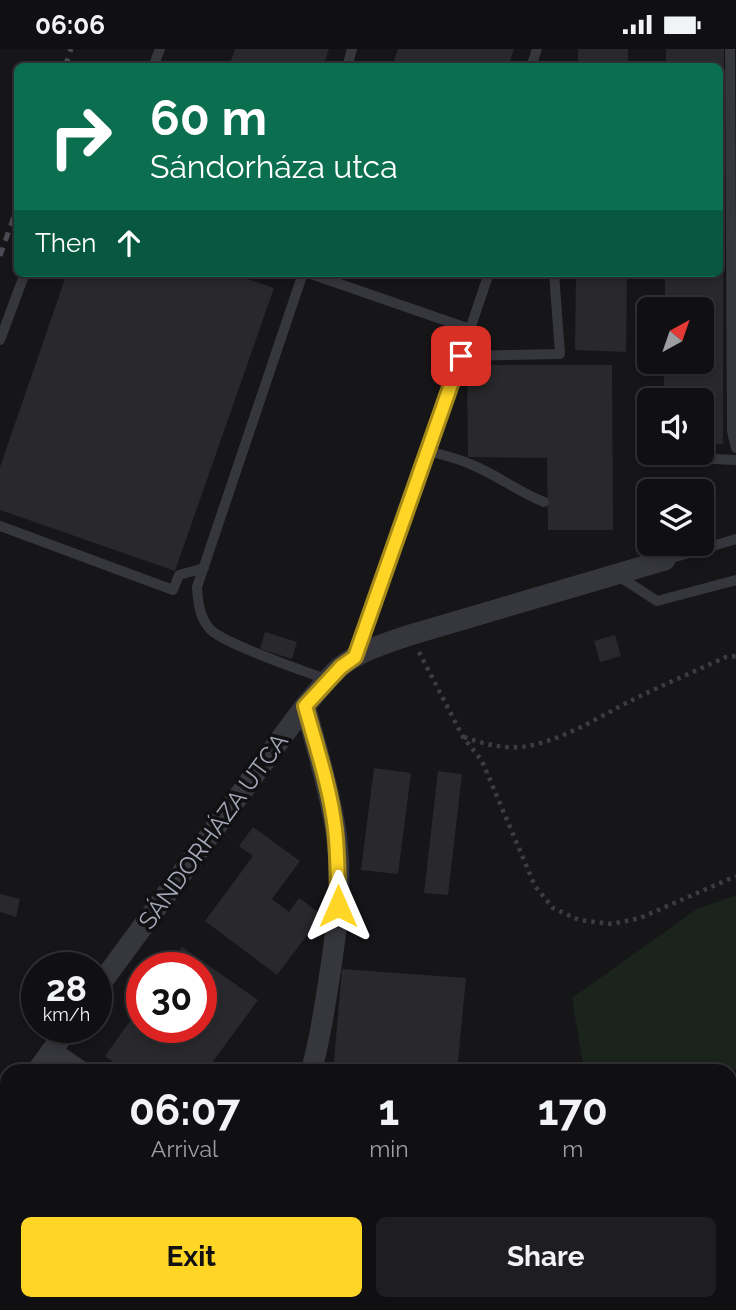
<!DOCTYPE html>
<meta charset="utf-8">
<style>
:root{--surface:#101012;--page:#1e1e20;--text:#f1f3f6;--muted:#9c9d9f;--line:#303032;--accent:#ffd526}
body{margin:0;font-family:Raleway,sans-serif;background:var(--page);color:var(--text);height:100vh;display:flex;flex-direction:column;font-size:26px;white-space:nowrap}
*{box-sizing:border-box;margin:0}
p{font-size:23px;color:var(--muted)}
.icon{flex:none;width:38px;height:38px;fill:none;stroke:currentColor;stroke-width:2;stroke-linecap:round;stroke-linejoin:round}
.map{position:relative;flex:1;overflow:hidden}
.panel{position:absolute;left:0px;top:1015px;width:737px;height:247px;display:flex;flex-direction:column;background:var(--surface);border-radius:21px 21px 0 0;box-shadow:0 4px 10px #0003,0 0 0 2px var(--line)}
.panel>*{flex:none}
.top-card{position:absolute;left:14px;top:14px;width:709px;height:214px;border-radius:10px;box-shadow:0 4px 10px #0003,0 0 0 2px var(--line);background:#0b6e4f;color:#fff;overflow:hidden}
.needle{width:46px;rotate:40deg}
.fabs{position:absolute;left:637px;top:248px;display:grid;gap:14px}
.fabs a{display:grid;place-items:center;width:77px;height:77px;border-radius:10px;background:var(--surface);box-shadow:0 4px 10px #0003,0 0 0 2px var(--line);font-size:35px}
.speed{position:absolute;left:21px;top:903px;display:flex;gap:14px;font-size:35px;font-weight:700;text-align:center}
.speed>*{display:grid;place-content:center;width:91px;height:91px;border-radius:50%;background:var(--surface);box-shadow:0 4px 10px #0003,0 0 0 2px var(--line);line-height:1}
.speed small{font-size:18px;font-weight:400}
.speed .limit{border:10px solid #d22;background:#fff;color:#111}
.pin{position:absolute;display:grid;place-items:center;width:60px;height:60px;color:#fff;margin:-30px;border-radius:14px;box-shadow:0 4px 10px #0006}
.me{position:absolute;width:77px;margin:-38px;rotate:0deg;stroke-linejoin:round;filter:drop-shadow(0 0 5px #0008)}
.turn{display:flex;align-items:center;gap:24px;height:147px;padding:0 21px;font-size:32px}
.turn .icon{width:91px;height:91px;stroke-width:2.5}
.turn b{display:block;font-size:49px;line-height:60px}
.then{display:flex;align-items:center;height:66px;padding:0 21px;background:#0003;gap:14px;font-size:26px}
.eta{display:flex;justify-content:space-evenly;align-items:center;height:119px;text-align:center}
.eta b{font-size:42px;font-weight:700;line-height:49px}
.primary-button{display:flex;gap:14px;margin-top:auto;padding:14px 21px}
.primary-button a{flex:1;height:80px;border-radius:10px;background:var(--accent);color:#111;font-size:28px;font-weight:700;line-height:80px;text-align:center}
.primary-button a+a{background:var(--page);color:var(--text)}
.status{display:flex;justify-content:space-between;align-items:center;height:49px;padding:0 35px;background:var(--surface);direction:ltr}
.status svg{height:19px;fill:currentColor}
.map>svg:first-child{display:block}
.green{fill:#1b231d}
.building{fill:#29282c}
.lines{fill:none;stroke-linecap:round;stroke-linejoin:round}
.path{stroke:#3c3d44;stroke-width:4.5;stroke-dasharray:3.5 5;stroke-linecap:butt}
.service{stroke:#36363d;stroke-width:10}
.minor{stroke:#36363d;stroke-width:21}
.primary{stroke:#52525c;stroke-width:33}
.rail{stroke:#494a52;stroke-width:5;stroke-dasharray:9 7;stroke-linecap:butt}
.route-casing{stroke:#a68a19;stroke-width:18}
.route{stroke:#ffd526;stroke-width:12}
.labels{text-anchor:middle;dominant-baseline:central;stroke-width:7;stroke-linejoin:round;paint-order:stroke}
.street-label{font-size:24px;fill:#a6a9b9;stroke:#111013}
</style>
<div class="status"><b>06:06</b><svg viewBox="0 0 49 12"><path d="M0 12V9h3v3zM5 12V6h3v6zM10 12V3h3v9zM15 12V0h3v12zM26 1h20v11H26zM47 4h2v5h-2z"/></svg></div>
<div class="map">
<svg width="736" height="1261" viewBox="0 0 736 1261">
<rect width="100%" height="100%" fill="#161518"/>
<path class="green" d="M 736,846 L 736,1021 L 688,1019 L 665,1022 L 584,1022 L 572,949 L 697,860 Z
M 75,1255 L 268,1255 L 269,1261 L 79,1261 Z"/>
<path class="building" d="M 235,0 L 329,0 L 323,18 L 229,18 Z
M 398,0 L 514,0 L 508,18 L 392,18 Z
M 578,0 L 628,0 L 628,18 L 578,18 Z
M 666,0 L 724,0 L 723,395 L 702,395 L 702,352 L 664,352 L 664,313 L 702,313 L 702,261 L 665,261 L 665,224 L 719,224 L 719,18 L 666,18 Z
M 67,224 L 230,224 L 274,239 L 175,522 L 0,461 L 0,418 Z
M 576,224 L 627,224 L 626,303 L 575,301 Z
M 467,316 L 612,316 L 613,481 L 548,481 L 547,409 L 468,408 Z
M 265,583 L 297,593 L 292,610 L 260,600 Z
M 615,586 L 621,607 L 600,613 L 594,592 Z
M 374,719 L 411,724 L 398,825 L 361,821 Z
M 438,722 L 462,725 L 448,846 L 424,844 Z
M 253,778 L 300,812 L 272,850 L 289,863 L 299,849 L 322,866 L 277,926 L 205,872 L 253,807 L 239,797 Z
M 0,845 L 20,850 L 16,868 L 0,863 Z
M 182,898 L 258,951 L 206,1022 L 126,1022 L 105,1007 L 142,955 L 142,978 L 201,978 L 201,919 L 167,919 Z
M 342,920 L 466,929 L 457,1022 L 333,1022 Z
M 730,1042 L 736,1043 L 736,1127 L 730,1127 Z"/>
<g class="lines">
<path class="path" d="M 419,603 L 463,688 L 482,712 L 535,837 L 553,859 L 579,871 L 612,875 L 640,869 L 736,827
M 464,688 C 484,695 506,701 528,697 C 565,690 599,668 632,651 C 663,636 695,622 726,608 L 736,607
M 367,1255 L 370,1261"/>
<path class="service" d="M 730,0 L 732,382 L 736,399
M 153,18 L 160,0
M 347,18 L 352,0
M 531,18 L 537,0
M 303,224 L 197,538 C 198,552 199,567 209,579 C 220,594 305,622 328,631
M 308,224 L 470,280
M 0,291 L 25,224
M 461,307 L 560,305 L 554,224
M 428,402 C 442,406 457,409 470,415 C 496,425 518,443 544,453
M 667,408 L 736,411
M 0,477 L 173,541 L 179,526 L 204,519
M 665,511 L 736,490
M 617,526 L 657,552 L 736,531
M 356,605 L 461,307 L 489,224"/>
<path class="minor" d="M 305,657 C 316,696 328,736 335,777 C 344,833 336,888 327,943 C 323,969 319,996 311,1022
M 96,941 L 305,657 C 316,644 327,630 339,619 C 359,602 386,594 410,586 L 665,511
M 51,1002 L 80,1022
M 37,1022 L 69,978
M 0,1072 L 7,1062"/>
<path class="primary" d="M 0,1240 L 7,1250"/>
<path class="rail" d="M 65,18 L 71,0
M 0,207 L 18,156"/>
</g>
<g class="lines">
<g class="route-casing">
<path id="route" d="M 338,857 C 338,831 338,806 335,780 C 330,738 316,697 305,657 L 341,618 L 355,608 L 461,307"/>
</g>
<use href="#route" class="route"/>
</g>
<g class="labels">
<g class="street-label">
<text transform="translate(213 782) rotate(-54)">SÁNDORHÁZA UTCA</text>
</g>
</g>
</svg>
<div class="fabs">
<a><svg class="needle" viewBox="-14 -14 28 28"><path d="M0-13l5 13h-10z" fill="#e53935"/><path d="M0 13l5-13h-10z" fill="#9c9d9f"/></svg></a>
<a><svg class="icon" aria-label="sound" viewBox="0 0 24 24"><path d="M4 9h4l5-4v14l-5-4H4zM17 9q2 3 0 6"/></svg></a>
<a><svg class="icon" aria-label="layers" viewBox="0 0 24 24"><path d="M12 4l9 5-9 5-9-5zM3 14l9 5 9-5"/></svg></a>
</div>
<div class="speed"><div>28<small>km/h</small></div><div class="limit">30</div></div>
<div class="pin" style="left:461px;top:307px;background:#d93025"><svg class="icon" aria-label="arrive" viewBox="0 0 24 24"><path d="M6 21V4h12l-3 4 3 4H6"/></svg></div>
<svg class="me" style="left:338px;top:857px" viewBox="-20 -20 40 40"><path d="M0-17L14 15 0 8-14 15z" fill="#ffd526" stroke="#fff" stroke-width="4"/></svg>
<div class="top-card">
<div class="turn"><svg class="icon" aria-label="right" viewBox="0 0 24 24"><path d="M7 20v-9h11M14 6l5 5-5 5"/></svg><div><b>60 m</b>Sándorháza utca</div></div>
<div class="then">Then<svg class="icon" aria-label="ahead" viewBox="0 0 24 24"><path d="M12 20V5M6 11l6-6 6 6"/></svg></div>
</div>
<section class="panel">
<div class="eta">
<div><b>06:07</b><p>Arrival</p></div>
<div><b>1</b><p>min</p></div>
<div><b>170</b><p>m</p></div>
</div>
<div class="primary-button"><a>Exit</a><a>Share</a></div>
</section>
</div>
